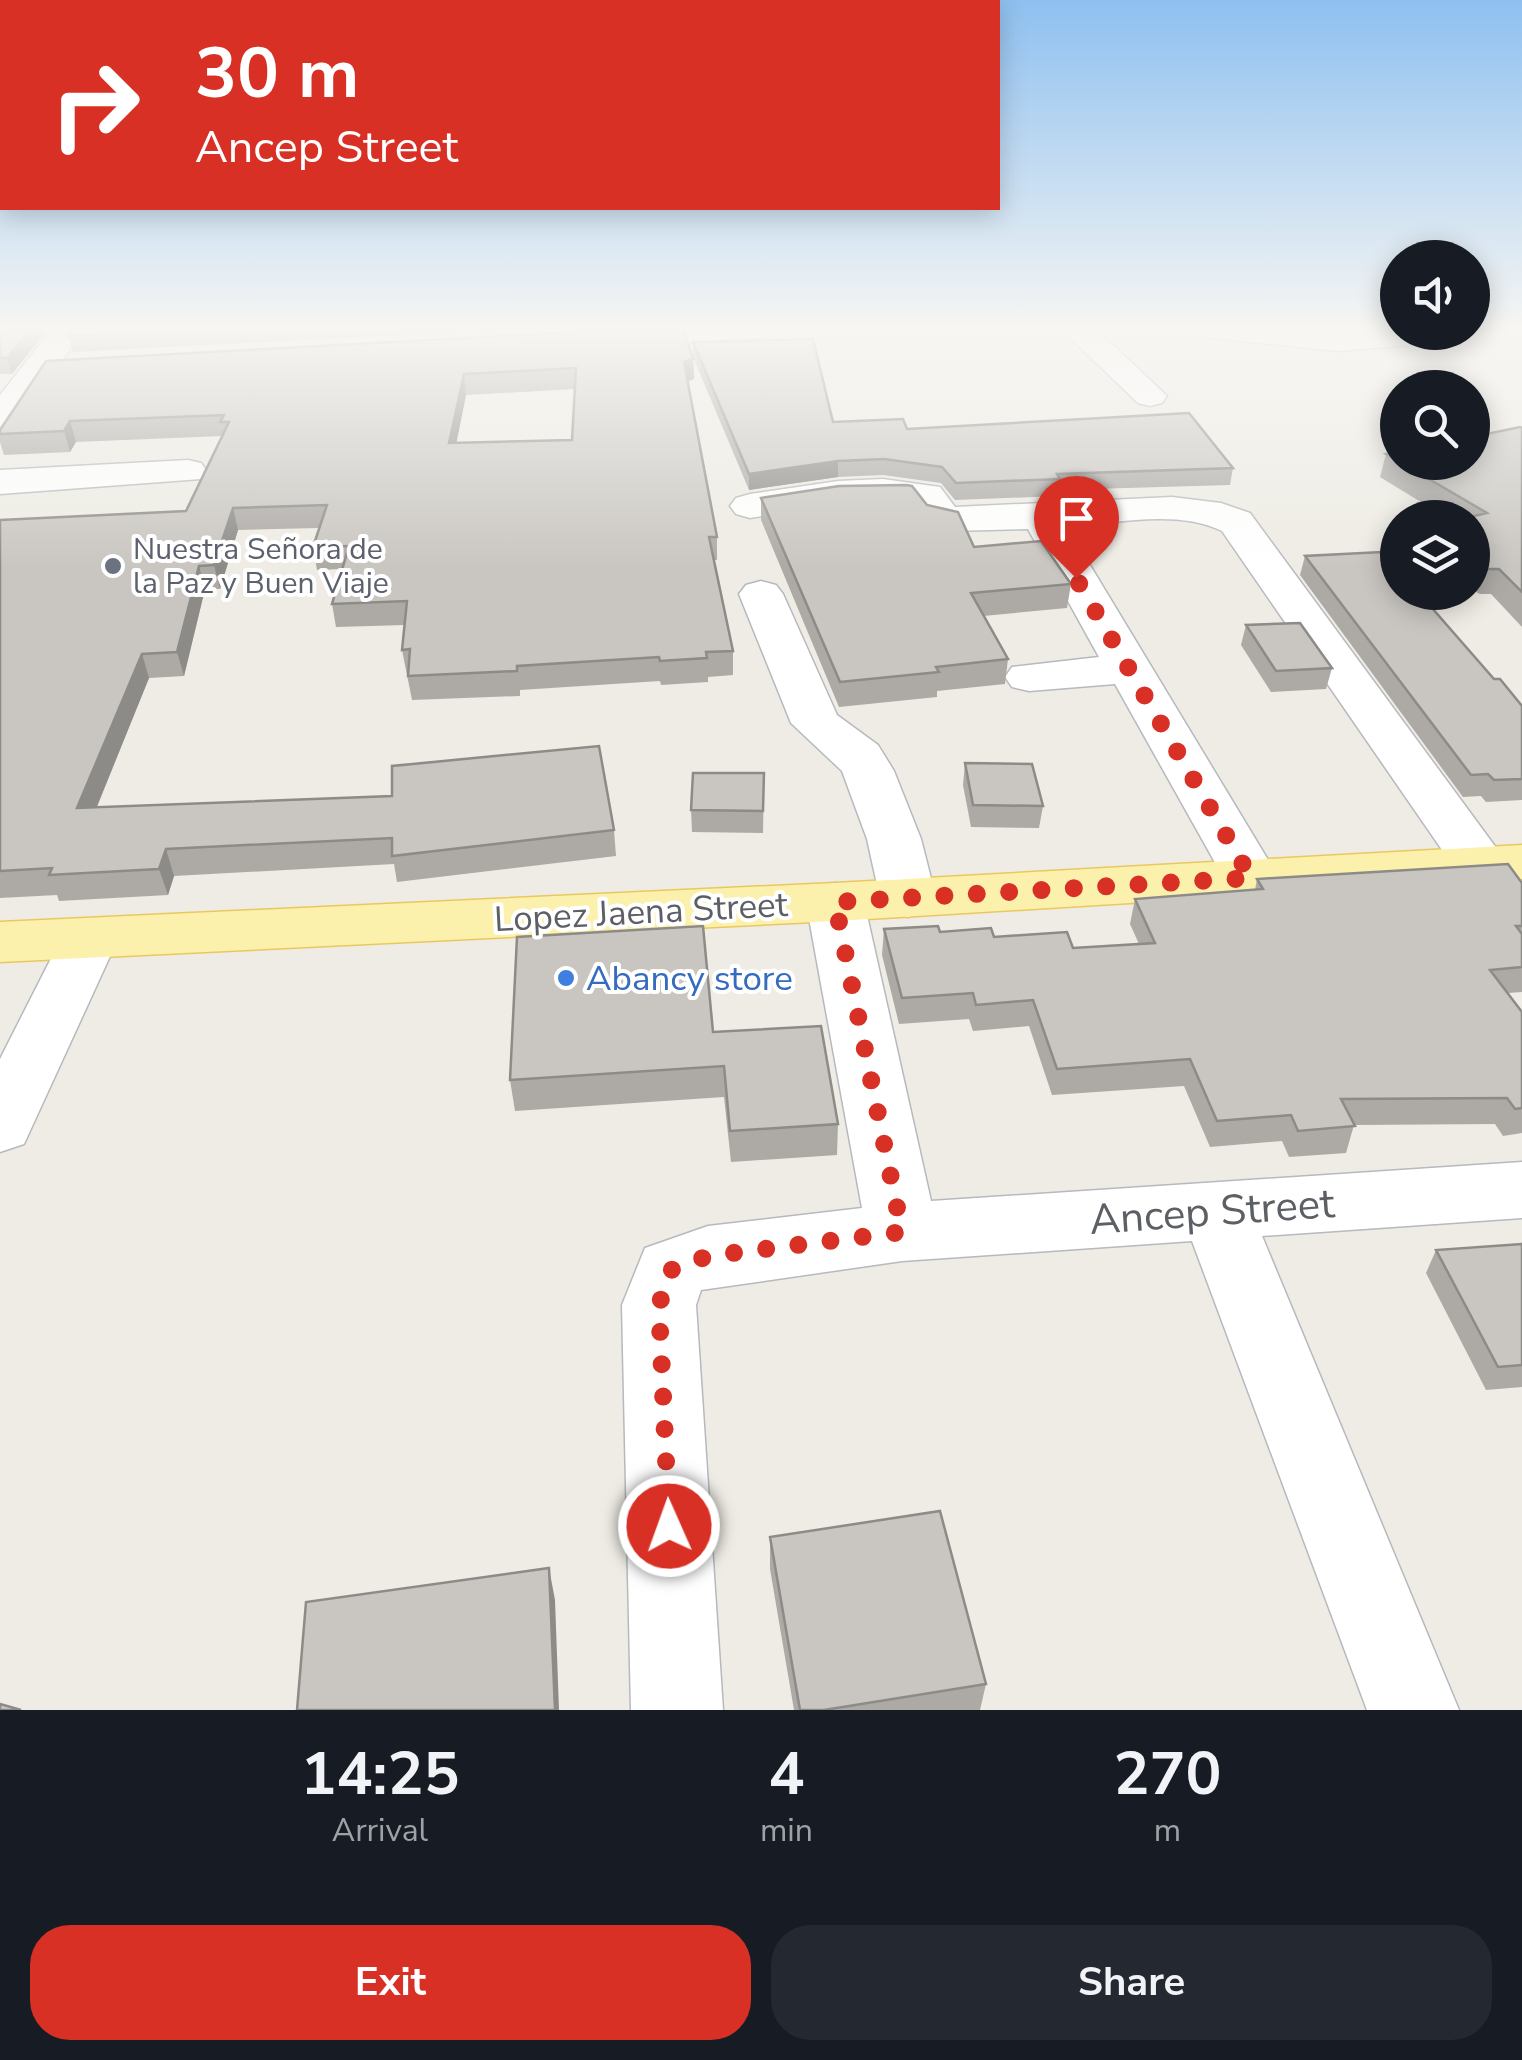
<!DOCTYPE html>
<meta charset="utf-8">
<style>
:root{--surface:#171b24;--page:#242831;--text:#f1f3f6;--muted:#9ea1a6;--accent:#d93025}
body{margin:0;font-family:"Nunito Sans",sans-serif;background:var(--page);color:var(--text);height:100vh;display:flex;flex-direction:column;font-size:38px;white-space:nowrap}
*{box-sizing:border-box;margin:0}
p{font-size:32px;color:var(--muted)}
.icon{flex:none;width:55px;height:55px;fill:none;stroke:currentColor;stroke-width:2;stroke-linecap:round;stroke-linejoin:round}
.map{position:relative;height:1710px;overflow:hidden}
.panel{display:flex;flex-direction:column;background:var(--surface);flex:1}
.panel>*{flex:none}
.banner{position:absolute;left:0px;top:0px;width:1000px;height:210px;box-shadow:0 5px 25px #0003;background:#d93025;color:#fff;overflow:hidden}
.fabs{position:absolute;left:1380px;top:240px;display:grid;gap:20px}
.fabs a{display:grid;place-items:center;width:110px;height:110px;border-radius:50%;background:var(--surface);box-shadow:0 5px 25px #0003;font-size:50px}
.pin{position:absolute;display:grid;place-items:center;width:85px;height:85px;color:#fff;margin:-102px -42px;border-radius:50% 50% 50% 0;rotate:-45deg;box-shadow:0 0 10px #0007}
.pin .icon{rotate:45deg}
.me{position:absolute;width:110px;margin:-55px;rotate:358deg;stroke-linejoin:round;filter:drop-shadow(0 0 8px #0008)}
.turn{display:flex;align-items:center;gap:35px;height:210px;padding:0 30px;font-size:45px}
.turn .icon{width:130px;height:130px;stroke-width:2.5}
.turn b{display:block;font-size:70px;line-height:85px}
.eta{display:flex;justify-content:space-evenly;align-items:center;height:170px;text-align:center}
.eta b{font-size:60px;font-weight:700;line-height:70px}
.cta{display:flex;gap:20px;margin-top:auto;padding:20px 30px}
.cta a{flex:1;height:115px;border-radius:40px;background:var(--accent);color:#fff;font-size:40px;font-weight:700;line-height:115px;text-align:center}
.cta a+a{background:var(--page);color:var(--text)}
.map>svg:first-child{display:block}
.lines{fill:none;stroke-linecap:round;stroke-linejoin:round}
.minor-casing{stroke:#b6b9bd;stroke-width:3}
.major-casing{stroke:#eac860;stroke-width:3}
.minor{fill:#fff;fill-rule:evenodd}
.major{fill:#fbf1ac;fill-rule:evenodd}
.wall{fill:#adaaa6;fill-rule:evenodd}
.shaded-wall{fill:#8d8b87}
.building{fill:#c9c6c1;stroke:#8d8b87;stroke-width:2.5;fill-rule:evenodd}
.route{stroke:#d93025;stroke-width:18;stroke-dasharray:0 32.4}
.worship-dot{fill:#6b7280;stroke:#fff;stroke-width:4}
.shop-dot{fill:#3f7fe0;stroke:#fff;stroke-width:4}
.labels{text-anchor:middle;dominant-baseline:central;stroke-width:8;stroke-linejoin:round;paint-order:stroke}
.far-worship-label{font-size:30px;fill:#5b616d;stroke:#fff;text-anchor:start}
.street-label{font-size:35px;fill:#5c5f64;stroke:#fff}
.shop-label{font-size:35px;fill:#366cbe;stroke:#fff;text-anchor:start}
.near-street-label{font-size:42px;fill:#5c5f64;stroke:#fff}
</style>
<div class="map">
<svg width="1522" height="1710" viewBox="0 0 1522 1710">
<rect width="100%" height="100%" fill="#eeece4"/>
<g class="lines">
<g class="minor-casing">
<path id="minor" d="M 53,328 L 86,328 L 13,426 L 0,429 L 0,395 Z
M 605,328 L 776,328 L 771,335 L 760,338 L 609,347 L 598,344 L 593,337 Z
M 1060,328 L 1095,328 L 1167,396 L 1162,403 L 1150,406 L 1138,403 Z
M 1195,328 L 1398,328 L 1398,332 L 1462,332 L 1457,339 L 1446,342 L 1338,351 L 1211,338 L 1200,335 Z
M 188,460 L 201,463 L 207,471 L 201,479 L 0,494 L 0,470 Z
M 883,479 L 940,487 L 955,507 L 1172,497 L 1221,503 L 1250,513 L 1508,864 L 1500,876 L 1480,882 L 1460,876 L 1222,531 C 1178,509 1114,523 1067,527 L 1279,878 L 1271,891 L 1251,896 L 1231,891 L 1115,684 L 1029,691 L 1012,687 L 1005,677 L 1012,667 L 1099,657 L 1028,529 L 951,531 L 926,524 L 913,505 L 905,503 L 838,504 L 750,518 L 736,514 L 730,506 L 736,498 L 750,494 L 838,481 Z
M 761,581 L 776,585 L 783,594 L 837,715 L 878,745 L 894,771 L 921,839 L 936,898 L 928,911 L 908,917 L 888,911 L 880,898 L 867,839 L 842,771 L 791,723 L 739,594 L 746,585 Z
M 835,883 L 855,889 L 864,902 L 931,1201 L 1522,1162 L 1522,1218 L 1262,1236 L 1459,1710 L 1367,1710 L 1192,1241 L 902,1261 L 701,1290 L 696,1305 L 723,1710 L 631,1710 L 622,1305 L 645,1248 L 708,1226 L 862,1208 L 806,902 L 815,889 Z
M 88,921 L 109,927 L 117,941 L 24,1144 L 0,1152 L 0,1059 L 67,927 Z"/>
</g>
<g class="major-casing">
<path id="major" d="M 1522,845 L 1522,879 L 835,921 L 0,962 L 0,922 L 835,883 Z"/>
</g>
<use href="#minor" class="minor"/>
<use href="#major" class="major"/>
</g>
<path class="wall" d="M 0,328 L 49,328 L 12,374 L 0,374 Z
M 72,328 L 541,328 L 73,352 L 68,336 Z
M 693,342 L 833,422 L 907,429 L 1233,468 L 1230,485 L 1058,490 L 1058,496 L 955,500 L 941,483 L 883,475 L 838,477 L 749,490 L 693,357 Z
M 693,359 L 694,379 L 688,381 L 717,537 L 717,560 L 713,560 L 733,651 L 733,675 L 708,677 L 708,682 L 661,685 L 660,681 L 520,690 L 520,696 L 412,700 L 402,650 L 405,625 L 336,627 L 332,604 L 342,569 L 317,570 L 313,547 L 319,528 L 238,530 L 220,589 L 205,589 L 184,676 L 149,678 L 97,807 L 614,830 L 616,856 L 397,882 L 394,864 L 174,876 L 168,895 L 59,901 L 57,895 L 0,898 L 0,520 L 186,511 L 222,436 L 76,442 L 70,452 L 4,455 L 0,442 L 0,430 L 46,361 ZM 575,389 L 572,440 L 456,443 L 466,395 Z
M 1522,428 L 1522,627 L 1491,594 L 1480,594 L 1472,590 L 1472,518 L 1447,518 L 1380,477 L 1386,454 L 1398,452 L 1398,462 L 1472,462 Z
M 761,498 L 927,505 L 974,547 L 1071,584 L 1067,608 L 983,616 L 1008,659 L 1005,684 L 937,691 L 937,697 L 839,707 L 761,520 Z
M 1305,556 L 1494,679 L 1522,706 L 1522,800 L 1486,802 L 1481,796 L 1463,797 L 1300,575 Z
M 1246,625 L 1332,668 L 1326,689 L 1271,692 L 1241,645 Z
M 965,763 L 1043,806 L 1039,828 L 971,827 L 963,785 Z
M 764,773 L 763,833 L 692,832 L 691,810 Z
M 1257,879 L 1522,883 L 1522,992 L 1508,993 L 1522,1012 L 1522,1133 L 1503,1136 L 1495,1124 L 1354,1125 L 1346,1153 L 1289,1157 L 1282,1141 L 1210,1147 L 1184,1086 L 1052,1095 L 1029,1026 L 973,1031 L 969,1019 L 899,1024 L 882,955 L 884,929 L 940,932 L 1073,948 L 1139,944 L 1130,924 L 1135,899 L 1255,890 Z
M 713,1032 L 838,1124 L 837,1155 L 731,1162 L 724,1097 L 515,1111 L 510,1080 Z
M 1522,1244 L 1522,1387 L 1486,1390 L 1426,1273 L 1436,1250 Z
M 770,1537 L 986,1684 L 980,1710 L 794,1710 L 770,1569 Z"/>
<path class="shaded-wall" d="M 31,328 L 49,328 L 12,374 L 7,358 Z
M 693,359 L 694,379 L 685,382 L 684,362 Z
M 464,374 L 466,395 L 452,465 L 449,443 Z
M 70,421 L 76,442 L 70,452 L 64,431 Z
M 838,461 L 838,477 L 749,490 L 749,474 Z
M 233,508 L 238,530 L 220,589 L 214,565 Z
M 199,566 L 205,589 L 184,676 L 177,652 Z
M 142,654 L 149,678 L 86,833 L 77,808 Z
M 166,849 L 174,876 L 168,895 L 159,869 Z
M 549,1568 L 555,1600 L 559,1710 L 555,1710 Z"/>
<path class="building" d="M 0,328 L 31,328 L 7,358 L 0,358 Z
M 72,328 L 215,328 L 68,336 Z
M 649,328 L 683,328 L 693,359 L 684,362 L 717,537 L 709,537 L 733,651 L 706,652 L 707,658 L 660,661 L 659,657 L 517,666 L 517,671 L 408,676 L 410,649 L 402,650 L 407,601 L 332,604 L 349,546 L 313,547 L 327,505 L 233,508 L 214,565 L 199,566 L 177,652 L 142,654 L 77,808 L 392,796 L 392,766 L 599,746 L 614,830 L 392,856 L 392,838 L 166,849 L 159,869 L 49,875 L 52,868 L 0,871 L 0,520 L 186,511 L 229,422 L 220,422 L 224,415 L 70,421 L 64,431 L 0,434 L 0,430 L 46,361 ZM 576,368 L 572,440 L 449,443 L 464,374 Z
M 813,339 L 833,422 L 903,419 L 907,429 L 1189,413 L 1233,468 L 1057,474 L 1060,479 L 956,483 L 942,467 L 884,459 L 838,461 L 749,474 L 693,342 Z
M 1520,427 L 1522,428 L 1522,592 L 1499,569 L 1488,569 L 1472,560 L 1472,518 L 1466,518 L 1487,513 L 1400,462 L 1472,462 L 1472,437 Z
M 1398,452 L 1398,461 L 1386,454 Z
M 906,485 L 912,486 L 927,505 L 958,512 L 974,547 L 1041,541 L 1071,584 L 971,593 L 1008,659 L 936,667 L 939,672 L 840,682 L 761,498 L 839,486 Z
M 1382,552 L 1398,569 L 1398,592 L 1418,592 L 1494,679 L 1500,679 L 1522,706 L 1522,779 L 1494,780 L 1488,774 L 1471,775 L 1305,556 Z
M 1300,623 L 1332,668 L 1276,671 L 1246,625 Z
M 965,763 L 1032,764 L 1043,806 L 973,805 Z
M 693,773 L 764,773 L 763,811 L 691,810 Z
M 1508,864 L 1522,883 L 1522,926 L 1516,926 L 1522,934 L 1522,967 L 1490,970 L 1522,1012 L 1522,1108 L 1515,1109 L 1507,1098 L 1341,1099 L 1355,1126 L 1298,1131 L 1291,1115 L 1217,1121 L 1190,1059 L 1057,1069 L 1033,1000 L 976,1005 L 973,993 L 902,998 L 884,929 L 938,926 L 940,932 L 991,928 L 994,937 L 1067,932 L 1073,948 L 1155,943 L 1135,899 L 1263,889 L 1257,879 Z
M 703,926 L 713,1032 L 821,1026 L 838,1124 L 730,1131 L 724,1066 L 510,1080 L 517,937 Z
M 1522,1244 L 1522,1365 L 1498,1367 L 1436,1250 Z
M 940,1511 L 986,1684 L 824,1710 L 800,1710 L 770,1537 Z
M 549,1568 L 555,1710 L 297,1710 L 306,1602 Z
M 0,1704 L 21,1710 L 0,1710 Z"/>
<linearGradient id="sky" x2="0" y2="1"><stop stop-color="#8ec0f0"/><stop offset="0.58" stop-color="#f7f6f3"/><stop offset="1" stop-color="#f7f6f3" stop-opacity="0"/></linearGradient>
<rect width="1522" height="568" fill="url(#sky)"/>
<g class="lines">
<path class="route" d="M 669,1526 L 659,1305 L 671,1270 L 708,1256 L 902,1232 L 835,902 L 1251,878 L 1076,578"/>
</g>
<circle class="worship-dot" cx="113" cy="566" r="10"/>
<circle class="shop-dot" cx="566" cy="978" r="10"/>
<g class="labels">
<g class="far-worship-label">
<text x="133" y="549">Nuestra Señora de<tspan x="133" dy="34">la Paz y Buen Viaje</tspan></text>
</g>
<g class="street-label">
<text transform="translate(641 912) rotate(-3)">Lopez Jaena Street</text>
</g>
<g class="shop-label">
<text x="586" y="978">Abancy store</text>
</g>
<g class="near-street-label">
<text transform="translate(1212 1212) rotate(-4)">Ancep Street</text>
</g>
</g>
</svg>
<div class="fabs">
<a><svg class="icon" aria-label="sound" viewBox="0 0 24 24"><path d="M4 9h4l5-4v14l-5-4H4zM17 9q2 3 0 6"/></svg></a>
<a><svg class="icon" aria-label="search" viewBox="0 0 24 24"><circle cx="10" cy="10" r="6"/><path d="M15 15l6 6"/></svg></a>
<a><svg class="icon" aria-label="layers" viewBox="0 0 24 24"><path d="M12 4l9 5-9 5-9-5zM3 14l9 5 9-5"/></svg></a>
</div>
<div class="pin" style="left:1076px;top:578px;background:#d93025"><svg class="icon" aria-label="arrive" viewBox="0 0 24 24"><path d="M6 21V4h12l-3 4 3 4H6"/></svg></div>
<svg class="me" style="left:669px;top:1526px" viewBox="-20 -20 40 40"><circle r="17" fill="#d93025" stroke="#fff" stroke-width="3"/><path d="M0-11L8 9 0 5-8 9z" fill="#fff"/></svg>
<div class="banner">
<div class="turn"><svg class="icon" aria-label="right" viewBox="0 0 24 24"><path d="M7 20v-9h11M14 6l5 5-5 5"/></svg><div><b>30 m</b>Ancep Street</div></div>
</div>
</div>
<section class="panel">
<div class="eta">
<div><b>14:25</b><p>Arrival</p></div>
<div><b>4</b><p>min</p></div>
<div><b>270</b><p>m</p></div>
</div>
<div class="cta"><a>Exit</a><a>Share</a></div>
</section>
